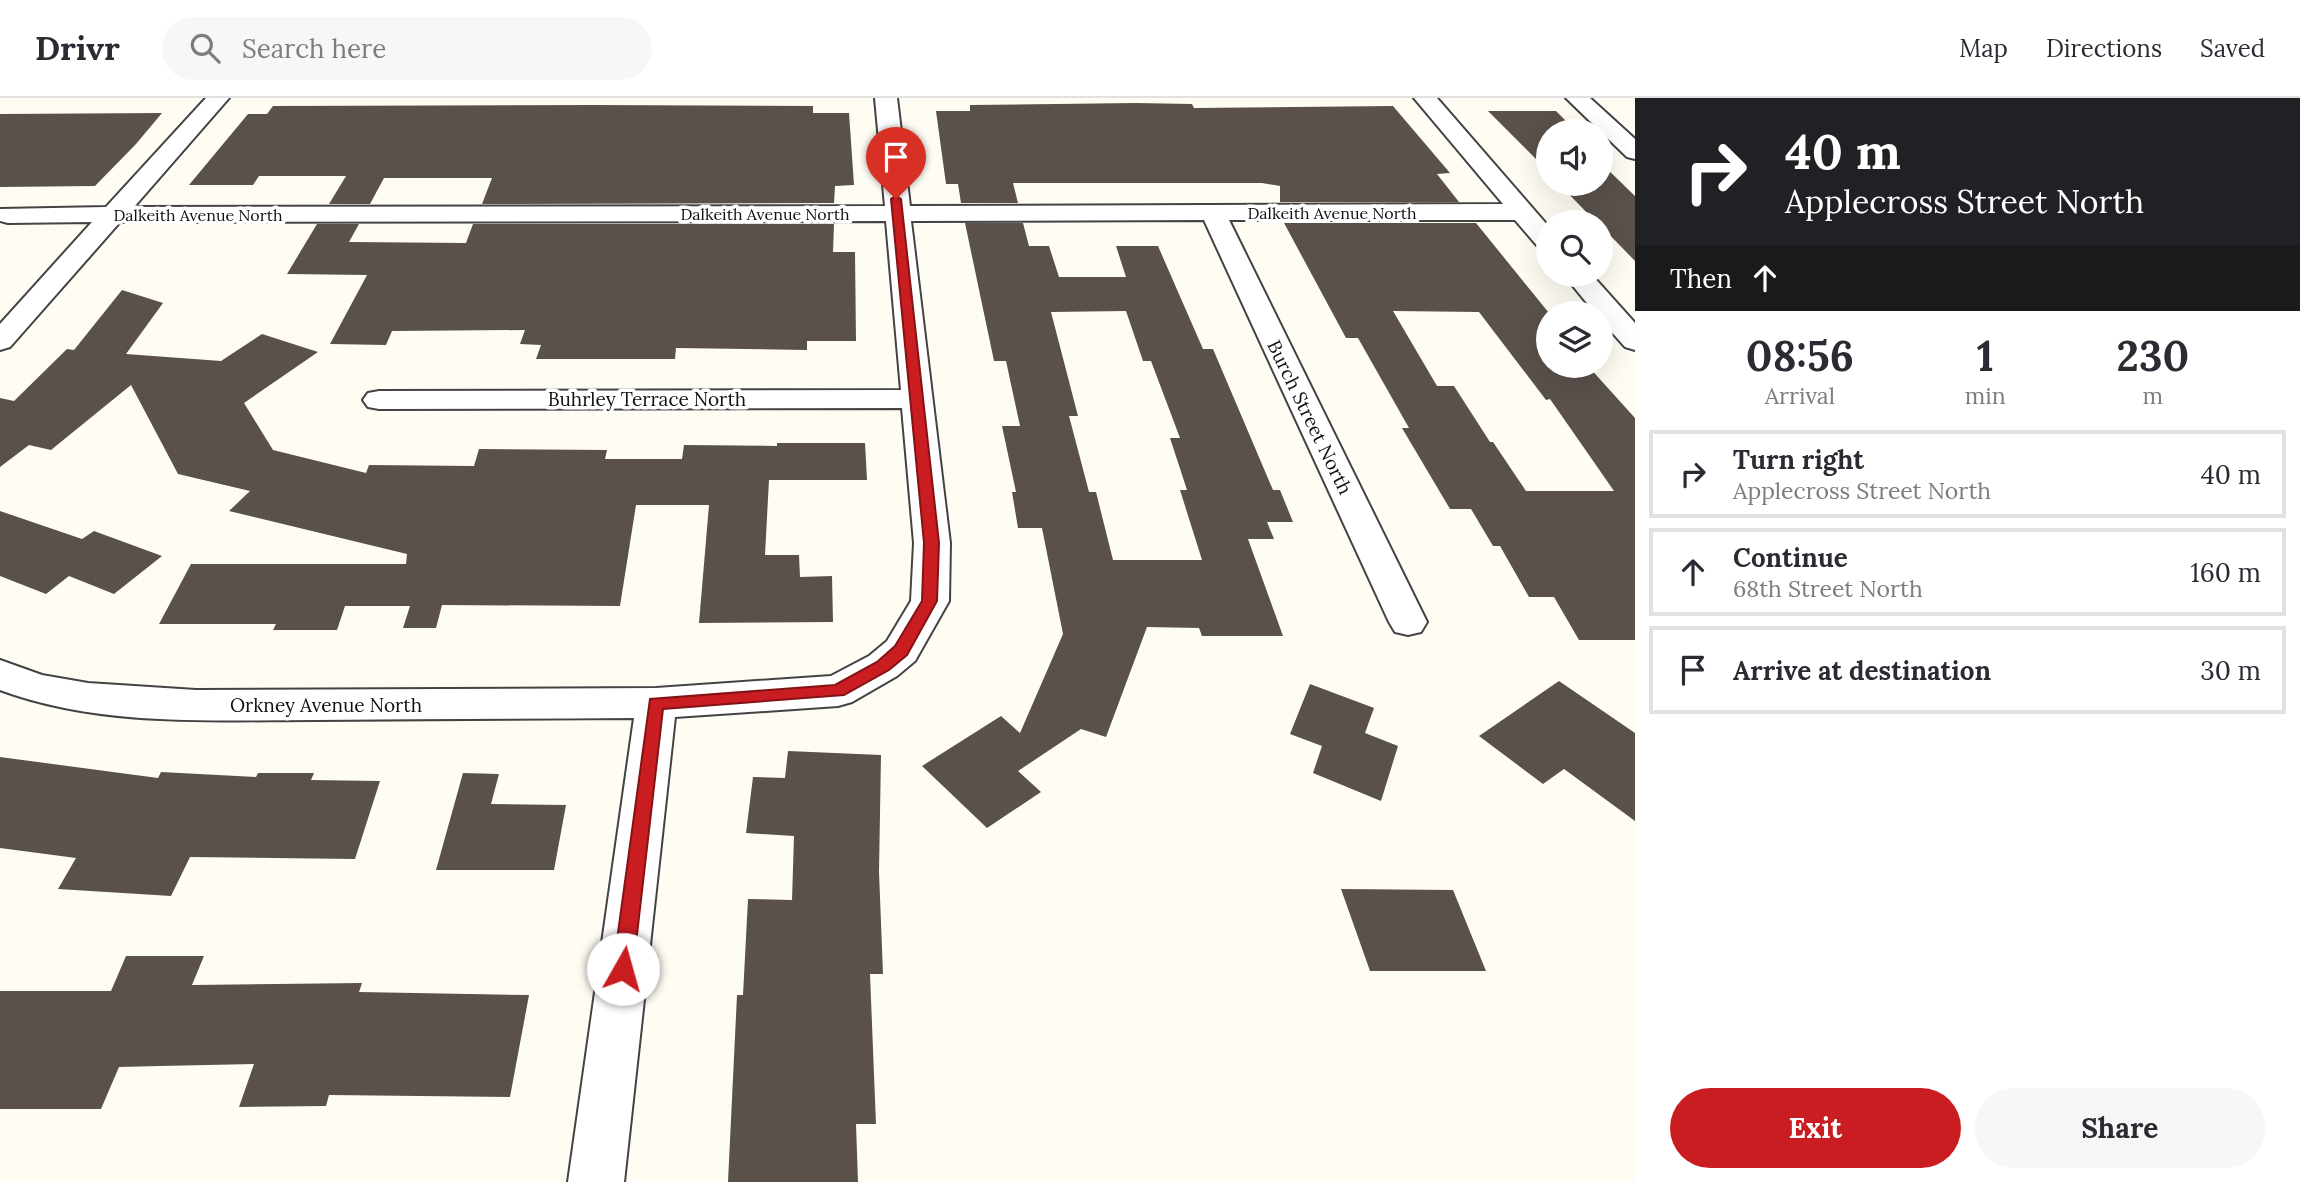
<!DOCTYPE html>
<style>
:root{--surface:#fff;--page:#f7f7f7;--text:#2b2b33;--muted:#7c7c81;--line:#e1e1e2;--accent:#ca1d21}
body{margin:0;font-family:Lora,serif;background:var(--page);color:var(--text);height:100vh;display:flex;flex-direction:column;font-size:26px;white-space:nowrap}
*{box-sizing:border-box;margin:0}
p{font-size:23px;color:var(--muted)}
.icon{flex:none;width:38px;height:38px;fill:none;stroke:currentColor;stroke-width:2;stroke-linecap:round;stroke-linejoin:round}
.map{position:relative;flex:1;overflow:hidden}
.drawer{display:flex;flex-direction:column;background:var(--surface);width:665px}
.drawer>*{flex:none}
.banner{background:#202124;color:#fff;overflow:hidden}
.controls{position:absolute;left:1536px;top:21px;display:grid;gap:14px}
.controls a{display:grid;place-items:center;width:77px;height:77px;border-radius:50%;background:var(--surface);box-shadow:0 7px 28px #0002;font-size:35px}
.pin{position:absolute;display:grid;place-items:center;width:60px;height:60px;color:#fff;margin:-72px -30px;border-radius:50% 50% 50% 0;rotate:-45deg;box-shadow:0 0 7px #0007}
.pin .icon{rotate:45deg}
.me{position:absolute;width:77px;margin:-38px;rotate:7deg;stroke-linejoin:round;filter:drop-shadow(0 0 5px #0008)}
.turn{display:flex;align-items:center;gap:24px;height:147px;padding:0 35px;font-size:32px}
.turn .icon{width:91px;height:91px;stroke-width:2.5}
.turn b{display:block;font-size:49px;line-height:60px}
.then{display:flex;align-items:center;height:66px;padding:0 35px;background:#0003;gap:14px;font-size:26px}
.eta{display:flex;justify-content:space-evenly;align-items:center;height:119px;text-align:center}
.eta b{font-size:42px;font-weight:700;line-height:49px}
.button{display:flex;gap:14px;margin-top:auto;padding:14px 35px}
.button a{flex:1;height:80px;border-radius:42px;background:var(--accent);color:#fff;font-size:28px;font-weight:700;line-height:80px;text-align:center}
.button a+a{background:var(--page);color:var(--text)}
ul{padding:0;list-style:none}
li{display:flex;align-items:center;gap:21px;height:88px;margin:0 14px 10px;padding:0 21px;border:4px solid var(--line);border-radius:0px}
li div{flex:1}
li b{display:block;font-size:26px}
li em{font-style:normal}
header{display:flex;align-items:center;gap:42px;box-sizing:border-box;height:98px;padding:0 35px;background:var(--surface);border-bottom:2px solid var(--line)}
header strong{font-size:33px}
nav{display:flex;gap:38px;margin-inline-start:auto;font-size:24px}
.search{width:490px;height:63px;background:var(--page);display:flex;align-items:center;gap:18px;box-sizing:border-box;padding:0 24px;border-radius:38px;color:var(--muted);font-size:26px}
main{display:flex;flex:1;min-height:0}
.map>svg:first-child{display:block}
.building{fill:#5a514b;fill-rule:evenodd}
.lines{fill:none;stroke-linecap:round;stroke-linejoin:round}
.minor-casing{stroke:#434343;stroke-width:4}
.minor{fill:#fff;fill-rule:evenodd}
.route{fill:#ca1d21;stroke:#831315;stroke-width:2}
.labels{text-anchor:middle;dominant-baseline:central;stroke-width:7;stroke-linejoin:round;paint-order:stroke}
.far-street-label{font-size:16px;fill:#101010;stroke:#fff}
.street-label{font-size:19px;fill:#101010;stroke:#fff}
</style>
<header>
<strong>Drivr</strong>
<div class="search"><svg class="icon" aria-label="search" viewBox="0 0 24 24"><circle cx="10" cy="10" r="6"/><path d="M15 15l6 6"/></svg>Search here</div>
<nav><a>Map</a><a>Directions</a><a>Saved</a></nav>
</header>
<main>
<div class="map">
<svg width="1635" height="1084" viewBox="0 0 1635 1084">
<rect width="100%" height="100%" fill="#fffdf3"/>
<path class="building" d="M 1135,5 L 1192,6 L 1194,10 L 1393,8 L 1450,75 L 1437,76 L 1459,104 L 1280,104 L 1280,88 L 1262,85 L 1013,85 L 1018,105 L 961,105 L 958,86 L 946,86 L 936,13 L 970,13 L 970,7 Z
M 592,7 L 813,8 L 813,15 L 849,15 L 854,87 L 835,88 L 834,105 L 482,106 L 492,80 L 384,80 L 370,106 L 329,106 L 346,78 L 259,78 L 253,87 L 189,87 L 248,16 L 267,16 L 273,8 Z
M 1488,13 L 1556,13 L 1576,33 L 1549,33 L 1549,74 Z
M 162,15 L 136,46 L 95,88 L 0,89 L 0,16 Z
M 1601,65 L 1635,98 L 1635,163 L 1601,128 L 1601,124 L 1596,124 L 1559,86 L 1601,86 Z
M 965,125 L 1023,125 L 1029,148 L 1049,148 L 1059,179 L 1126,179 L 1116,148 L 1158,148 L 1203,251 L 1213,251 L 1273,392 L 1280,392 L 1293,424 L 1267,424 L 1274,441 L 1248,441 L 1283,538 L 1202,538 L 1199,530 L 1147,529 L 1106,639 L 1081,631 L 1018,673 L 1041,694 L 987,730 L 922,668 L 1001,618 L 1020,635 L 1063,536 L 1042,430 L 1018,430 L 1012,394 L 1016,394 L 1002,328 L 1020,328 L 1006,263 L 994,263 ZM 1126,213 L 1143,263 L 1151,263 L 1180,340 L 1170,340 L 1187,392 L 1180,392 L 1202,462 L 1113,462 L 1096,394 L 1089,394 L 1069,318 L 1078,318 L 1051,214 Z
M 1284,125 L 1476,125 L 1549,215 L 1549,268 L 1588,268 L 1635,320 L 1635,542 L 1579,542 L 1554,499 L 1529,499 L 1500,448 L 1493,448 L 1471,411 L 1450,411 L 1402,330 L 1409,330 L 1358,240 L 1346,240 ZM 1393,213 L 1479,214 L 1546,302 L 1550,301 L 1614,393 L 1526,393 L 1493,344 L 1490,344 L 1454,288 L 1437,288 Z
M 317,126 L 359,126 L 349,144 L 466,145 L 473,126 L 834,126 L 833,154 L 855,154 L 856,243 L 807,243 L 807,252 L 676,250 L 675,261 L 536,261 L 541,247 L 520,246 L 525,232 L 392,233 L 386,247 L 330,246 L 367,177 L 287,176 Z
M 122,192 L 163,205 L 126,256 L 221,263 L 262,236 L 318,254 L 244,305 L 273,352 L 366,375 L 369,367 L 474,368 L 479,351 L 607,352 L 605,361 L 682,361 L 684,347 L 777,348 L 777,345 L 865,345 L 867,382 L 769,382 L 765,457 L 799,457 L 800,479 L 832,478 L 833,524 L 699,525 L 709,407 L 636,407 L 620,508 L 442,507 L 436,530 L 403,530 L 410,508 L 345,508 L 337,532 L 273,532 L 276,526 L 159,526 L 191,466 L 406,466 L 407,456 L 229,413 L 250,393 L 178,376 L 131,287 L 51,352 L 29,347 L 0,369 L 0,300 L 14,303 L 67,251 L 74,252 Z
M 0,413 L 82,441 L 94,433 L 162,458 L 114,496 L 69,478 L 46,496 L 0,478 Z
M 1559,583 L 1635,635 L 1635,723 L 1564,671 L 1543,686 L 1479,638 Z
M 1310,586 L 1374,610 L 1365,635 L 1398,648 L 1381,703 L 1313,675 L 1322,648 L 1290,636 Z
M 788,653 L 881,657 L 879,774 L 883,876 L 870,876 L 876,1026 L 856,1026 L 858,1084 L 728,1084 L 737,897 L 743,897 L 748,801 L 792,802 L 794,738 L 746,735 L 753,679 L 785,680 Z
M 0,659 L 158,680 L 161,674 L 256,679 L 258,675 L 314,675 L 311,682 L 380,683 L 355,761 L 190,759 L 171,798 L 58,791 L 76,760 L 0,750 Z
M 463,675 L 499,676 L 491,706 L 566,707 L 554,772 L 436,772 Z
M 1341,791 L 1453,792 L 1486,873 L 1370,873 Z
M 126,858 L 204,858 L 192,887 L 362,885 L 359,894 L 529,897 L 510,999 L 329,997 L 326,1008 L 239,1009 L 254,966 L 160,968 L 119,969 L 101,1011 L 0,1011 L 0,893 L 111,893 Z"/>
<g class="lines">
<g class="minor-casing">
<path id="minor" d="M 206,0 L 229,0 L 134,109 L 885,108 L 875,0 L 897,0 L 910,108 L 1503,106 L 1414,0 L 1437,0 L 1549,129 L 1549,153 L 1540,151 L 1515,122 L 1229,122 L 1427,524 L 1421,534 L 1408,537 L 1395,534 L 1389,524 L 1204,122 L 911,123 L 950,445 L 949,503 L 915,563 L 897,578 L 852,604 L 838,608 L 675,619 L 624,1084 L 568,1084 L 634,620 C 527,621 421,621 315,622 C 210,622 100,629 0,592 L 0,562 L 42,577 L 88,585 L 196,592 L 656,590 L 831,578 L 869,558 L 887,543 L 911,503 L 914,445 L 902,310 L 379,311 L 368,309 L 363,302 L 368,295 L 379,293 L 901,292 L 886,123 L 120,124 L 10,249 L 0,252 L 0,226 L 92,124 L 8,125 L 0,123 L 0,111 L 106,109 Z
M 1566,0 L 1590,0 L 1635,41 L 1635,61 L 1627,59 Z
M 1564,177 L 1592,177 L 1635,225 L 1635,252 L 1625,249 L 1601,222 L 1601,215 L 1595,215 Z"/>
</g>
<use href="#minor" class="minor"/>
</g>
<path class="route" d="M 896,98 L 901,101 L 939,445 L 937,503 L 907,557 L 889,572 L 844,597 L 663,611 L 633,871 L 630,878 L 623,880 L 616,878 L 613,871 L 650,601 L 835,587 L 877,564 L 895,548 L 922,503 L 924,445 L 891,101 Z"/>
<g class="labels">
<g class="far-street-label">
<text x="1332" y="115">Dalkeith Avenue North</text>
<text x="765" y="116">Dalkeith Avenue North</text>
<text x="198" y="117">Dalkeith Avenue North</text>
</g>
<g class="street-label">
<text x="647" y="301">Buhrley Terrace North</text>
<text transform="translate(1310 319) rotate(64)">Burch Street North</text>
<text x="326" y="607">Orkney Avenue North</text>
</g>
</g>
</svg>
<div class="controls">
<a><svg class="icon" aria-label="sound" viewBox="0 0 24 24"><path d="M4 9h4l5-4v14l-5-4H4zM17 9q2 3 0 6"/></svg></a>
<a><svg class="icon" aria-label="search" viewBox="0 0 24 24"><circle cx="10" cy="10" r="6"/><path d="M15 15l6 6"/></svg></a>
<a><svg class="icon" aria-label="layers" viewBox="0 0 24 24"><path d="M12 4l9 5-9 5-9-5zM3 14l9 5 9-5"/></svg></a>
</div>
<div class="pin" style="left:896px;top:101px;background:#d93025"><svg class="icon" aria-label="arrive" viewBox="0 0 24 24"><path d="M6 21V4h12l-3 4 3 4H6"/></svg></div>
<svg class="me" style="left:623px;top:871px" viewBox="-20 -20 40 40"><circle r="19" fill="#fff"/><path d="M0-13L10 11 0 6-10 11z" fill="#ca1d21"/></svg>
</div>
<section class="drawer">
<div class="banner">
<div class="turn"><svg class="icon" aria-label="right" viewBox="0 0 24 24"><path d="M7 20v-9h11M14 6l5 5-5 5"/></svg><div><b>40 m</b>Applecross Street North</div></div>
<div class="then">Then<svg class="icon" aria-label="ahead" viewBox="0 0 24 24"><path d="M12 20V5M6 11l6-6 6 6"/></svg></div>
</div>
<div class="eta">
<div><b>08:56</b><p>Arrival</p></div>
<div><b>1</b><p>min</p></div>
<div><b>230</b><p>m</p></div>
</div>
<ul>
<li><svg class="icon" aria-label="right" viewBox="0 0 24 24"><path d="M7 20v-9h11M14 6l5 5-5 5"/></svg><div><b>Turn right</b><p>Applecross Street North</p></div><em>40 m</em></li>
<li><svg class="icon" aria-label="ahead" viewBox="0 0 24 24"><path d="M12 20V5M6 11l6-6 6 6"/></svg><div><b>Continue</b><p>68th Street North</p></div><em>160 m</em></li>
<li><svg class="icon" aria-label="arrive" viewBox="0 0 24 24"><path d="M6 21V4h12l-3 4 3 4H6"/></svg><div><b>Arrive at destination</b></div><em>30 m</em></li>
</ul>
<div class="button"><a>Exit</a><a>Share</a></div>
</section>
</main>
